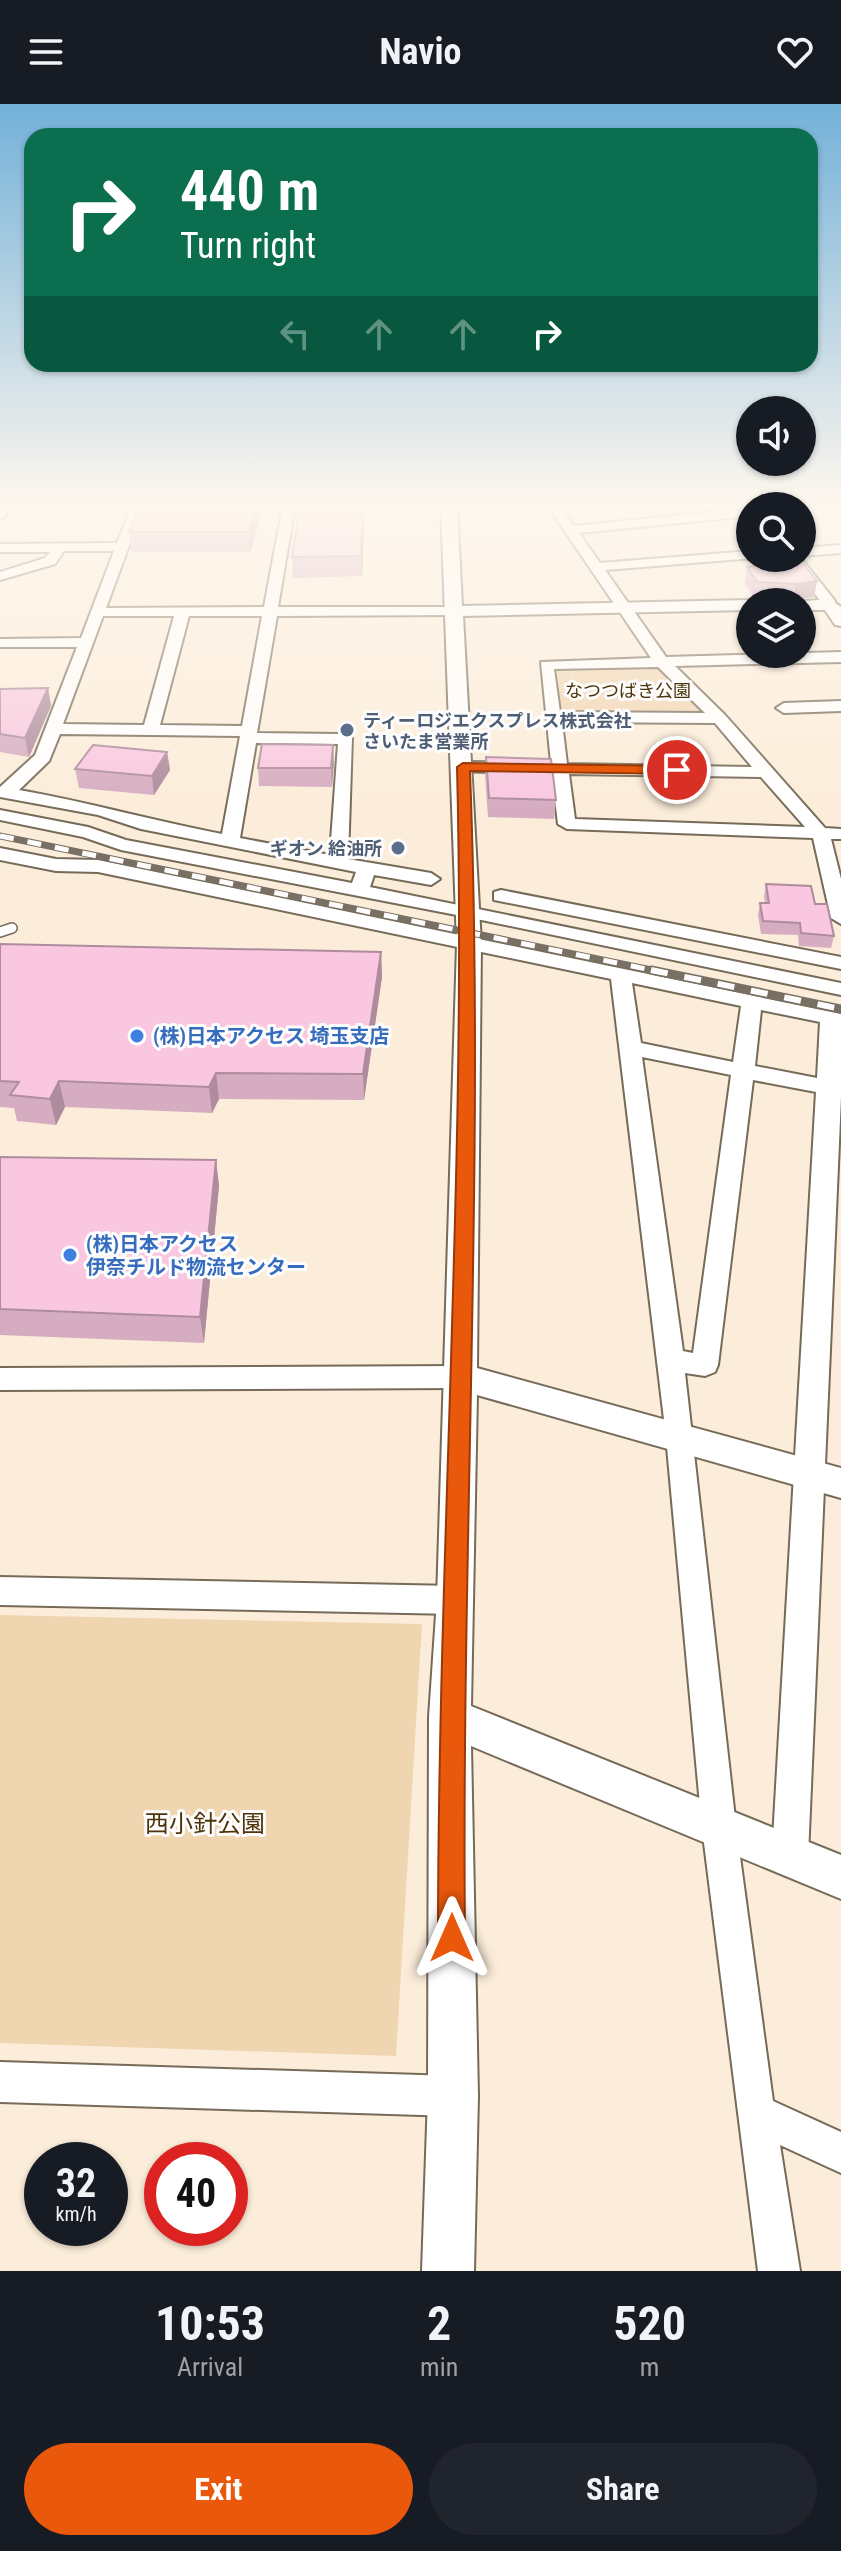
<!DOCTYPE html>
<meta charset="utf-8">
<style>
:root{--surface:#171b24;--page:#20242c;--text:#f1f3f6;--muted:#9ea1a6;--accent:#ea580c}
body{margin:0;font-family:"Roboto Condensed","Noto Sans JP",sans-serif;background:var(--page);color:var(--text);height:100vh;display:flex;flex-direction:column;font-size:30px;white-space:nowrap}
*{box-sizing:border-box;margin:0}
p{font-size:26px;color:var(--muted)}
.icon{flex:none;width:44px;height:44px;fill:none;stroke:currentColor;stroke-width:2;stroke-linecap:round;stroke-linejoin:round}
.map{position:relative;height:2167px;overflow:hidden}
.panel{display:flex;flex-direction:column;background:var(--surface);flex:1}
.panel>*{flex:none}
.hud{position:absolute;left:24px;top:24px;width:794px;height:244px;border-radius:24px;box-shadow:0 2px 6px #0004;background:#0b6e4f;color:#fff;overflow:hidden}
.buttons{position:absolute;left:736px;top:292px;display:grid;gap:16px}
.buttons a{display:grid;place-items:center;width:80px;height:80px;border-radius:50%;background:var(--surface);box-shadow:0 2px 6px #0004;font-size:40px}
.speed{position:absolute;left:24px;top:2038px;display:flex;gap:16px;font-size:40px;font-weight:700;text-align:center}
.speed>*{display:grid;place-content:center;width:104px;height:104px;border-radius:50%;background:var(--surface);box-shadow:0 2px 6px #0004;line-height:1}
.speed small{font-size:20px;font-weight:400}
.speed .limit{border:12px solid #d22;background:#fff;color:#111}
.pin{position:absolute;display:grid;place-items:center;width:68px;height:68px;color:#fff;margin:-34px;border:4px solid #fff;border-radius:50%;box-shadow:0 2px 8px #0007}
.me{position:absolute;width:88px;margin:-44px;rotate:0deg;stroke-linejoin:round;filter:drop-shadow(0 0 6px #0008)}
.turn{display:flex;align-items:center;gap:28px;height:168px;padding:0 24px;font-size:36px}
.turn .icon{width:104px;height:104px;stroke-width:2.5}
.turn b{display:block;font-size:56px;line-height:68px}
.lanes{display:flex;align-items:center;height:76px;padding:0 24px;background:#0003;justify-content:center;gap:40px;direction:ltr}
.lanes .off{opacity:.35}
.eta{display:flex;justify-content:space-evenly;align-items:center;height:136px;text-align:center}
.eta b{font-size:48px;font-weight:700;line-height:56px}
.cta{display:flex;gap:16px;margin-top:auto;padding:16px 24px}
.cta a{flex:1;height:92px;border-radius:48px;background:var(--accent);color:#fff;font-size:32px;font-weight:700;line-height:92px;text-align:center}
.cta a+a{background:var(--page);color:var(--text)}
header{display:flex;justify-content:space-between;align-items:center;height:104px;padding:0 24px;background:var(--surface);font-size:36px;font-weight:700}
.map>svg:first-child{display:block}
.green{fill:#f0d5b1}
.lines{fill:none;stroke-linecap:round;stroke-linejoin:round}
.service-casing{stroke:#766a58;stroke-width:12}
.minor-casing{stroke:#766a58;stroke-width:4}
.tertiary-casing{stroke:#766a58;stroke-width:4}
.service{stroke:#fff;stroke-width:9}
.minor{fill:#fff;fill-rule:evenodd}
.tertiary{fill:#fff;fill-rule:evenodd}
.rail-far1-casing{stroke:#797064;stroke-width:7}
.rail-casing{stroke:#797064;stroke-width:9}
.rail-far1{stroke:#fdfdfd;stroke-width:5;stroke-dasharray:14;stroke-linecap:butt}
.rail{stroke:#fdfdfd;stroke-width:6;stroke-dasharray:17;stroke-linecap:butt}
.wall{fill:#d6acc1}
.shaded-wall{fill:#ae8c9d}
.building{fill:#f9c8e0;stroke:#ae8c9d;stroke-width:2}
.route{fill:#ea580c;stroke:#983908;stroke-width:2}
.service-dot{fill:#5c6f8a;stroke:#fdfdfd;stroke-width:3}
.shop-dot{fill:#3f7fe0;stroke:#fdfdfd;stroke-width:3}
.labels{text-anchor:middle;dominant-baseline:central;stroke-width:6;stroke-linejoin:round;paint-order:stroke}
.far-park-label{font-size:18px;fill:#4d340a;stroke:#fdfdfd}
.far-service-label{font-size:18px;font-weight:bold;fill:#4e5e75;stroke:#fdfdfd;text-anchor:start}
.shop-label{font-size:20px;font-weight:bold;fill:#366cbe;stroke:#fdfdfd;text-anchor:start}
.near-park-label{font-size:24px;fill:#4d340a;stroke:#fdfdfd}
</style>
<header><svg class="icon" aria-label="menu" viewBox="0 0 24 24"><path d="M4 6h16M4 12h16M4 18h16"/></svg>Navio<svg class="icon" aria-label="heart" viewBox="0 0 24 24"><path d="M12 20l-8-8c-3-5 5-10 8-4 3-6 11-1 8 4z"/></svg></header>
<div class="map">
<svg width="841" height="2167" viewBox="0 0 841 2167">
<rect width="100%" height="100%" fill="#fcedda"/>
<path class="green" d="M 659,562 L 704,609 L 701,612 L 565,611 L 558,607 L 552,565 Z
M 0,1511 L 422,1520 L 396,1952 L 0,1939 Z"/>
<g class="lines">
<g class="service-casing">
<path id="service" d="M 0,828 L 12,824"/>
</g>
<g class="minor-casing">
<path id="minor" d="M 0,401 L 10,401 L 4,414 L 0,415 Z
M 132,401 L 144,401 L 106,504 L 264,503 L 283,401 L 295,401 L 278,503 L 457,503 L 464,507 L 457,511 L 277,512 L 257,629 L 340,630 L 352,634 L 348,755 L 431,769 L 440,775 L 431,781 L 374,771 L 370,783 L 841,879 L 841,891 L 467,813 L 121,746 L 83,733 L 0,716 L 0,706 L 88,723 L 126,736 L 352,779 L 356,768 L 141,725 L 98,711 L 0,693 L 0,683 L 35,651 L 77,543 L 0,543 L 0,535 L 81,534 L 114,447 L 64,447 L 55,460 L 0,476 L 0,468 L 45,454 L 50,448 L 0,448 L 0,440 L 117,439 ZM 103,512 L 174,512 L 144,621 L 63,620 ZM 189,512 L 262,512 L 242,622 L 160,621 ZM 60,630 L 240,632 L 222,730 C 154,717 88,698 19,686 L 49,657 ZM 256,639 L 338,640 L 330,751 L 240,734 Z
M 547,401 L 559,401 L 574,422 L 750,404 L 750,412 L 579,429 L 600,459 L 750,447 L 750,454 L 754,454 L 605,466 L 666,553 L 841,548 L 841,558 L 675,562 L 725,611 L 825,724 L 841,725 L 841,735 L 831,735 L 841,775 L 841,820 L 831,814 L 813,734 L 567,725 L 558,720 L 552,670 L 457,667 L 457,659 L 463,658 L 551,659 L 541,558 L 651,554 ZM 658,563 L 705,609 L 560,608 L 554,565 ZM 562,618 L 715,619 L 752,663 L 567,660 ZM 569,670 L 761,673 L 805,723 L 575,715 Z
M 841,441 L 841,449 L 802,452 L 802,444 Z
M 787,454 L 801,454 L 835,497 L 835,503 L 825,503 Z
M 841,597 L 841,607 L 784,609 L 776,604 L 784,599 Z
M 0,744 L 56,755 L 98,756 L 841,910 L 841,993 L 808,1752 L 802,1764 L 790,1770 L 778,1764 L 772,1752 L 816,988 L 753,976 L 718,1261 L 715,1268 L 705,1272 L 685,1269 L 736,1723 L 773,1997 L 841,2028 L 841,2069 L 780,2041 L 800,2167 L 758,2167 L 702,1723 L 666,1332 L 611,875 L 98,768 L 56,767 L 0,756 ZM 632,879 L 741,902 L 733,958 L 641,939 ZM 761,906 L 820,918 L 817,974 L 755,962 ZM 642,953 L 731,971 L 693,1249 L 683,1247 Z
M 501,786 L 841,853 L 841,865 L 494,796 L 494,788 Z
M 460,1262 L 470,1265 L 474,1273 L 470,1281 L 460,1284 L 0,1286 L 0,1264 Z
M 0,1473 L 456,1482 L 467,1486 L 471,1496 L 467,1506 L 456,1510 L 0,1501 Z
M 0,1958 L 453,1972 L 467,1978 L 473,1992 L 467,2006 L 453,2012 L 0,1998 Z"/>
</g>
<g class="tertiary-casing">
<path id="tertiary" d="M 441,401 L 457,401 L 462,502 L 750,496 L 757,498 L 750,498 L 750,506 L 463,512 L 481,840 L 477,1264 L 841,1364 L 841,1394 L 477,1291 L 471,1602 L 841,1751 L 841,1795 L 471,1642 L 478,1992 L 474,2167 L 422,2167 L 428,1992 L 429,1613 L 437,1496 L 457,840 Z
M 830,495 L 841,503 L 841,522 L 835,521 L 825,506 L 802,506 L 802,498 L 795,498 Z"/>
</g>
<use href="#service" class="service"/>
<use href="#minor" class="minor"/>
<use href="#tertiary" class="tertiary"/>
<g class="rail-far1-casing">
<path id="rail-far1" d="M 0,732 L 661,868"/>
</g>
<g class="rail-casing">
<path id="rail" d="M 651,866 L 841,905"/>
</g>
<use href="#rail-far1" class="rail-far1"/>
<use href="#rail" class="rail"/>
</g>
<path class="wall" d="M 139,401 L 259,401 L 260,416 L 250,448 L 131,448 L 129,428 Z
M 364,426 L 362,472 L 293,474 L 292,453 Z
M 747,463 L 817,477 L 814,493 L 793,496 L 754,494 L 745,480 Z
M 48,584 L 51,602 L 29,653 L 0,648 L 0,585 Z
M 333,641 L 334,659 L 332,683 L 259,682 L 258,664 Z
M 167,648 L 170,666 L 154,691 L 79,684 L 75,665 Z
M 486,653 L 556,696 L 554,715 L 488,713 L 485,671 Z
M 766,780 L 815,800 L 834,832 L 831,844 L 799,842 L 798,831 L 761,830 L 758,811 L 760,799 L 765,799 L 764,793 Z
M 0,840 L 381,848 L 382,873 L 364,996 L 219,995 L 212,1009 L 65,1003 L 56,1021 L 17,1017 L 14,1004 L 0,1003 Z
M 0,1053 L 216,1056 L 219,1082 L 204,1239 L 0,1231 Z"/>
<path class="shaded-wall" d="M 257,401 L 259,401 L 260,416 L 250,448 L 249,428 Z
M 363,406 L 364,426 L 362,472 L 361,452 Z
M 817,477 L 814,493 L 793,496 L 796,480 Z
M 48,584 L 51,602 L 29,653 L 25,634 Z
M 333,641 L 334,659 L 332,683 L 331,664 Z
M 167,648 L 170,666 L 154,691 L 152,672 Z
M 381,848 L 382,873 L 364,996 L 363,970 Z
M 216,969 L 219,995 L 212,1009 L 209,983 Z
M 59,977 L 65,1003 L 56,1021 L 50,995 Z
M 216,1056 L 219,1082 L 204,1239 L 200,1213 Z"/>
<path class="building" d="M 139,401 L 257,401 L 249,428 L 129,428 Z
M 299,406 L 363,406 L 361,452 L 292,453 Z
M 802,458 L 817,477 L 796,480 L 757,478 L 747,463 Z
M 48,584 L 25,634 L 0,630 L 0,585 Z
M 262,640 L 333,641 L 331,664 L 258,664 Z
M 93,641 L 167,648 L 152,672 L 75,665 Z
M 486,653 L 551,655 L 556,696 L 489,694 Z
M 766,780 L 811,782 L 815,800 L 827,800 L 834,832 L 801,829 L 800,819 L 763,817 L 760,799 L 769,799 Z
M 0,840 L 381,848 L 363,970 L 216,969 L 209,983 L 59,977 L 50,995 L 10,991 L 19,978 L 0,977 Z
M 0,1053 L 216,1056 L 200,1213 L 0,1205 Z"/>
<linearGradient id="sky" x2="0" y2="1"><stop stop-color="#73b1d9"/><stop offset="0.57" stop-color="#fef7ee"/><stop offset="1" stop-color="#fef7ee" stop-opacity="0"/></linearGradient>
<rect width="841" height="704" fill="url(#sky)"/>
<path class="route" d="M 463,659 L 677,662 L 683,666 L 677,670 L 470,667 C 485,1056 461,1445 465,1834 L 461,1844 L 452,1848 L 442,1844 L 438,1834 C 438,1444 467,1054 457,663 Z"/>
<g class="service-dot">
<circle cx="347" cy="626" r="8"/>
<circle cx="398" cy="744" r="8"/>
</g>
<g class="shop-dot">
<circle cx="137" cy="932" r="8"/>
<circle cx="70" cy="1151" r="8"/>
</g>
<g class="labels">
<g class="far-park-label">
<text x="628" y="586">なつつばき公園</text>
</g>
<g class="far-service-label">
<text x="363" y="616">ティーロジエクスプレス株式会社<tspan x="363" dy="21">さいたま営業所</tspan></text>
<text x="382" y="744" text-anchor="end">ギオン 給油所</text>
</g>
<g class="shop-label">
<text x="153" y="932">(株)日本アクセス 埼玉支店</text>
<text x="86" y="1140">(株)日本アクセス<tspan x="86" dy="23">伊奈チルド物流センター</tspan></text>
</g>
<g class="near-park-label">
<text x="205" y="1720">西小針公園</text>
</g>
</g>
</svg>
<div class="buttons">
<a><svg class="icon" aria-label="sound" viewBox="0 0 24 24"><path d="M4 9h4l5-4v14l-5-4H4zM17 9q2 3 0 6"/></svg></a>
<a><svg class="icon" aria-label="search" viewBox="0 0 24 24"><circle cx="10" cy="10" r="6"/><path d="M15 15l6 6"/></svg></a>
<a><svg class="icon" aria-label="layers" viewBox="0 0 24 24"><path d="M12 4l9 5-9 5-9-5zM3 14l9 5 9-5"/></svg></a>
</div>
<div class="speed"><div>32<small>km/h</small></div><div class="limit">40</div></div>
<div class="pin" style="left:677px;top:666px;background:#d93025"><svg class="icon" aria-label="arrive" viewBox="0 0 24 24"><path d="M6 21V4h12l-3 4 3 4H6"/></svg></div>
<svg class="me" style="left:452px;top:1834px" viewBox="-20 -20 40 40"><path d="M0-17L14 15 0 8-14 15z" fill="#ea580c" stroke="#fff" stroke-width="4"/></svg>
<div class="hud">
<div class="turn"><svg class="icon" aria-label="right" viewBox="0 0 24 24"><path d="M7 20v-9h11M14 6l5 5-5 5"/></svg><div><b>440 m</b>Turn right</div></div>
<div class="lanes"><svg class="icon off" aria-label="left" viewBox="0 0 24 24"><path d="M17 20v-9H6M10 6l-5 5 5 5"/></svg><svg class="icon off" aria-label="ahead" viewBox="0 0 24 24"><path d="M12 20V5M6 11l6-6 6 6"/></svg><svg class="icon off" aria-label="ahead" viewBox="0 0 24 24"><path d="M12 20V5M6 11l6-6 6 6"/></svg><svg class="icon" aria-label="right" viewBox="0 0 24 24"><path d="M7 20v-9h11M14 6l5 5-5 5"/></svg></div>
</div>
</div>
<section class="panel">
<div class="eta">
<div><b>10:53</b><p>Arrival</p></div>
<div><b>2</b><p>min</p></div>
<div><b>520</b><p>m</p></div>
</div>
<div class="cta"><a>Exit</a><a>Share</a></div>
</section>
